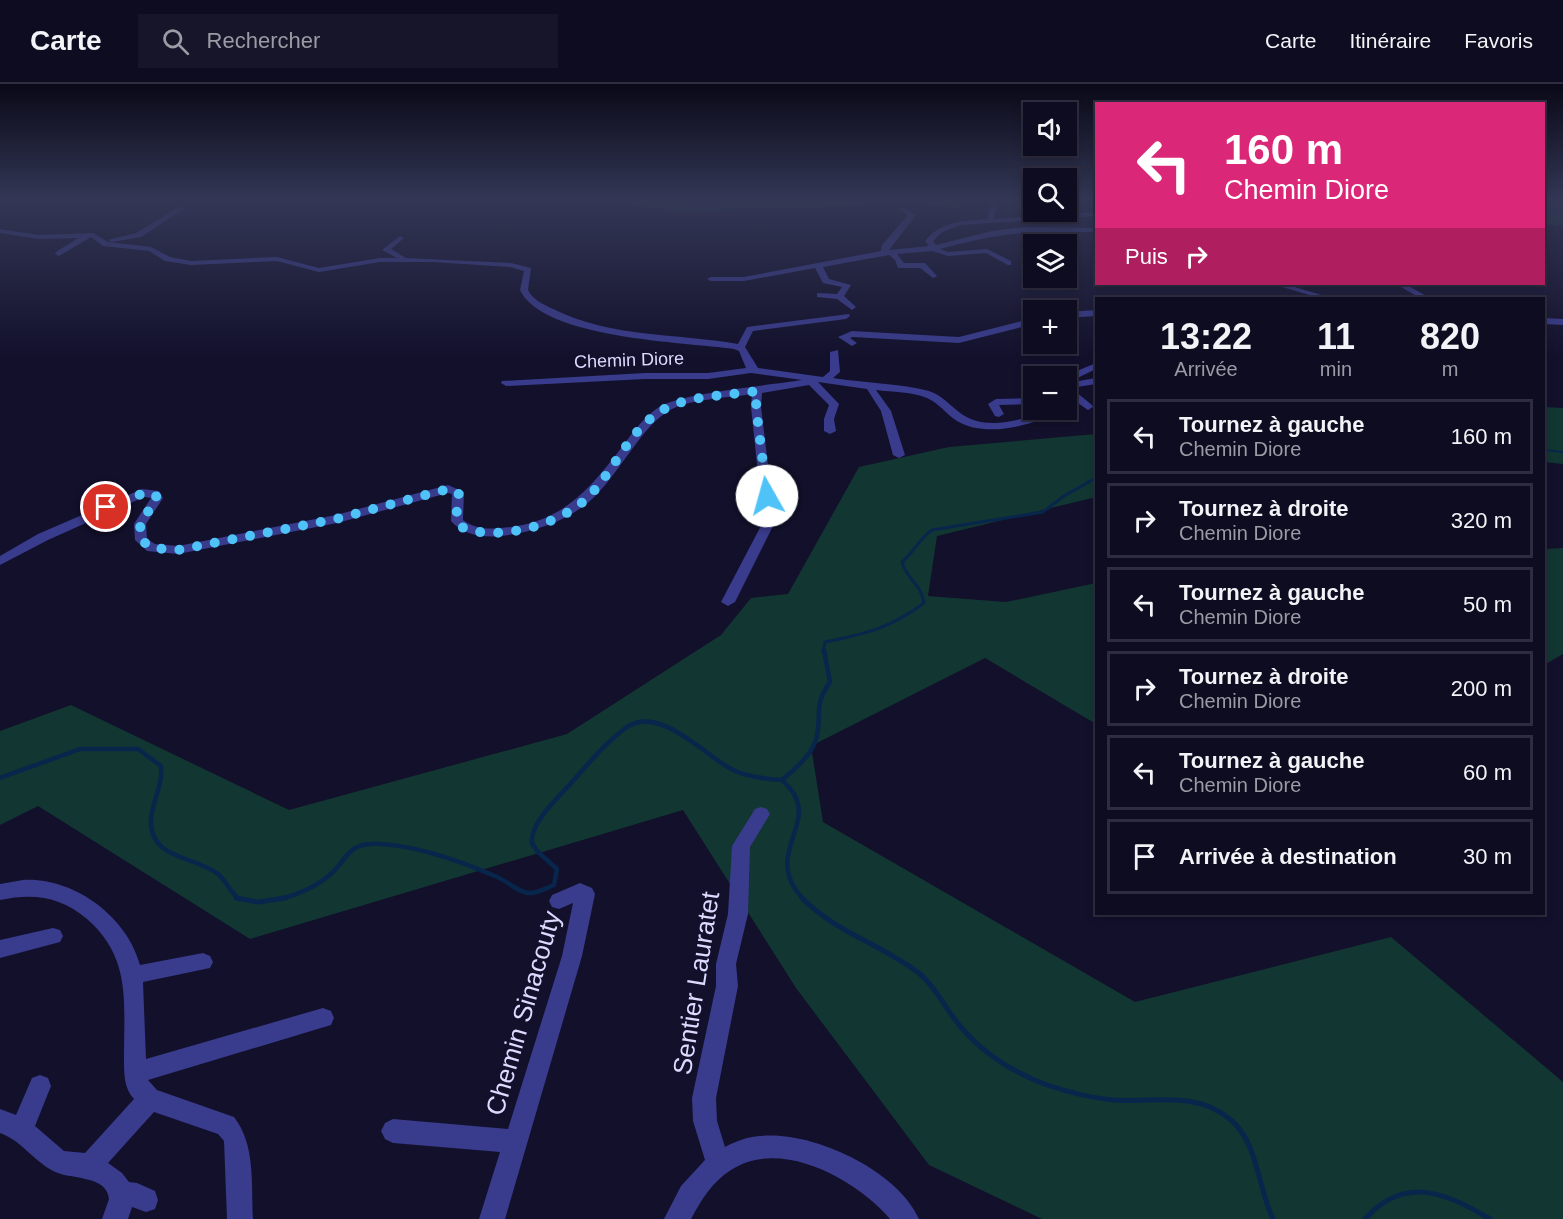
<!DOCTYPE html>
<html lang="fr">
<meta charset="utf-8">
<style>
:root{--surface:#0e0c20;--page:#171529;--text:#f1f3f6;--muted:#9b9ba5;--line:#2e2c3e}
body{margin:0;font-family:Arial,sans-serif;background:var(--page);color:var(--text);height:100vh;display:flex;flex-direction:column;font-size:22px;white-space:nowrap}
*{box-sizing:border-box;margin:0}
p{font-size:20px;color:var(--muted)}
.icon{flex:none;width:33px;height:33px;fill:none;stroke:currentColor;stroke-width:2;stroke-linecap:round;stroke-linejoin:round}
.map{position:relative;flex:1;overflow:hidden}
.sheet{position:absolute;left:1095px;top:213px;width:450px;height:618px;display:flex;flex-direction:column;background:var(--surface);border-radius:0px;box-shadow:0 3px 9px #0003,0 0 0 2px var(--line)}
.sheet>*{flex:none}
.top-card{position:absolute;left:1095px;top:18px;width:450px;height:183px;border-radius:0px;box-shadow:0 3px 9px #0003,0 0 0 2px var(--line);background:#db2777;color:#fff;overflow:hidden}
.tools{position:absolute;left:1023px;top:18px;display:grid;gap:12px}
.tools a{display:grid;place-items:center;width:54px;height:54px;border-radius:0px;background:var(--surface);box-shadow:0 3px 9px #0003,0 0 0 2px var(--line);font-size:30px}
.pin{position:absolute;display:grid;place-items:center;width:51px;height:51px;color:#fff;margin:-26px;border:3px solid #fff;border-radius:50%;box-shadow:0 2px 6px #0007}
.me{position:absolute;width:66px;margin:-33px;rotate:353deg;stroke-linejoin:round;filter:drop-shadow(0 0 4px #0008)}
.turn{display:flex;align-items:center;gap:21px;height:126px;padding:0 30px;font-size:27px}
.turn .icon{width:78px;height:78px;stroke-width:2.5}
.turn b{display:block;font-size:42px;line-height:51px}
.then{display:flex;align-items:center;height:57px;padding:0 30px;background:#0003;gap:12px;font-size:22px}
.eta{display:flex;justify-content:space-evenly;align-items:center;height:102px;text-align:center}
.eta b{font-size:36px;font-weight:600;line-height:42px}
ul{padding:0;list-style:none}
li{display:flex;align-items:center;gap:18px;height:75px;margin:0 12px 9px;padding:0 18px;border:3px solid var(--line);border-radius:0px}
li div{flex:1}
li b{display:block;font-size:22px}
li em{font-style:normal}
header{display:flex;align-items:center;gap:36px;box-sizing:border-box;height:84px;padding:0 30px;background:var(--surface);border-bottom:2px solid var(--line)}
header strong{font-size:28px}
nav{display:flex;gap:33px;margin-inline-start:auto;font-size:21px}
.search{width:420px;height:54px;background:var(--page);display:flex;align-items:center;gap:15px;box-sizing:border-box;padding:0 21px;border-radius:0px;color:var(--muted);font-size:22px}
.map>svg:first-child{display:block}
.green{fill:#123632}
.lines{fill:none;stroke-linecap:round;stroke-linejoin:round}
.stream-far3{stroke:#08264c;stroke-width:2}
.stream-far2{stroke:#08264c;stroke-width:3}
.stream-far1{stroke:#08264c;stroke-width:4.5}
.stream{stroke:#08264c;stroke-width:5}
.river{fill:#08264c;fill-rule:evenodd}
.minor{fill:#393b8c;fill-rule:evenodd}
.route{stroke:#4fc3f7;stroke-width:10;stroke-dasharray:0 18}
.labels{text-anchor:middle;dominant-baseline:central;stroke-width:6;stroke-linejoin:round;paint-order:stroke}
.far-street-label{font-size:18px;fill:#dcdaff;stroke:#12102b}
.near-street-label{font-size:26px;fill:#dcdaff;stroke:#12102b}
</style>
<header>
<strong>Carte</strong>
<div class="search"><svg class="icon" aria-label="search" viewBox="0 0 24 24"><circle cx="10" cy="10" r="6"/><path d="M15 15l6 6"/></svg>Rechercher</div>
<nav><a>Carte</a><a>Itinéraire</a><a>Favoris</a></nav>
</header>
<div class="map">
<svg width="1563" height="1135" viewBox="0 0 1563 1135">
<rect width="100%" height="100%" fill="#12102b"/>
<path class="green" d="M 603,116 L 966,116 L 957,124 L 889,118 L 854,122 L 677,129 Z
M 1544,116 L 1563,116 L 1563,142 L 1544,140 Z
M 1544,323 L 1563,324 L 1563,380 L 1544,378 Z
M 1096,350 L 1096,413 L 937,452 L 928,512 L 1006,518 L 1096,499 L 1096,640 L 985,574 L 811,662 L 823,738 L 1135,918 L 1391,853 L 1563,998 L 1563,1135 L 1042,1135 L 929,1081 L 796,904 L 683,726 L 250,855 L 38,722 L 0,741 L 0,647 L 71,621 L 289,726 L 567,650 L 721,551 L 751,514 L 788,510 L 859,383 L 949,363 Z
M 1563,464 L 1563,570 L 1544,581 L 1544,465 Z"/>
<g class="lines">
<path class="stream-far3" d="M 1544,366 L 1563,368"/>
<path class="stream-far2" d="M 823,568 L 825,558 C 865,550 891,544 924,519 C 921,499 907,496 902,478 C 914,468 919,455 932,446 L 1043,428 L 1064,412 L 1096,394"/>
<path class="stream-far1" d="M 0,694 L 80,665 L 138,665 L 161,682 C 163,702 152,717 151,736 C 149,775 195,772 218,790 C 226,797 230,808 239,815
M 782,696 C 786,700 791,705 794,710 C 814,744 763,772 803,815
M 280,815 C 296,811 312,805 326,794 C 349,777 344,758 380,760 C 419,762 460,777 495,792 C 506,796 516,807 528,809 C 537,810 546,804 554,801 L 557,785 L 537,767 L 532,759 C 530,738 559,713 572,698 C 588,680 607,657 627,643 C 661,621 705,672 733,686 C 748,693 765,695 782,696 C 795,685 814,669 817,652 C 822,626 813,623 830,598 L 824,566"/>
<path class="stream" d="M 236,814 L 258,818 L 285,814
M 802,814 C 835,848 883,861 920,890 C 934,902 942,918 953,933 C 977,966 1009,987 1047,1001 C 1068,1008 1091,1014 1113,1016 C 1154,1019 1196,1006 1231,1036 C 1258,1059 1258,1104 1273,1135
M 1365,1135 C 1404,1091 1446,1108 1490,1135"/>
<path class="river" d="M 675,116 L 723,116 L 718,119 L 680,119 Z
M 1544,122 L 1563,124 L 1563,130 L 1544,128 Z"/>
<path class="minor" d="M 992,116 L 998,116 L 994,135 L 1023,133 L 1026,116 L 1032,116 L 1031,132 L 1096,128 L 1096,132 L 961,141 L 942,148 L 933,157 L 936,161 L 992,147 L 1025,143 L 1096,144 L 1096,148 L 1077,148 L 1075,155 L 1071,157 L 1034,160 L 1033,156 L 1068,153 L 1069,148 C 1019,147 989,152 940,165 L 948,168 L 987,165 L 1011,177 L 1011,181 L 1008,181 L 986,169 L 948,172 L 932,167 L 897,170 L 904,179 L 925,179 L 937,192 L 933,194 L 920,184 L 898,184 L 895,176 L 889,171 L 823,183 L 829,195 L 851,201 L 844,212 L 856,223 L 852,226 L 837,215 L 817,213 L 817,209 L 837,210 L 842,203 L 823,199 L 815,184 L 744,197 L 711,197 L 707,195 L 711,193 L 744,193 L 881,167 L 882,161 L 908,131 L 898,125 L 902,123 L 916,131 L 889,166 L 929,162 L 925,157 C 941,137 963,137 987,135 Z
M 179,123 L 185,124 L 141,153 L 112,158 L 108,156 L 136,149 Z
M 0,145 L 39,151 L 93,149 L 108,158 L 151,163 L 170,173 L 191,177 L 277,173 L 319,184 L 380,174 L 397,174 L 382,166 L 400,152 L 404,154 L 391,165 L 406,174 L 511,179 L 531,184 L 528,206 C 533,216 543,220 553,225 C 612,254 675,249 738,260 L 747,243 L 849,230 L 850,232 L 846,235 L 753,247 L 745,263 L 758,284 L 823,293 L 830,287 L 830,268 L 838,266 L 840,288 L 833,294 C 865,299 897,299 929,307 C 941,311 949,320 959,328 C 978,344 1009,340 1030,332 L 1033,324 L 1042,326 L 1039,336 C 1015,345 980,351 957,337 C 946,330 939,319 927,314 C 913,308 892,308 876,306 L 891,327 L 905,371 L 899,374 L 893,371 L 881,327 L 867,305 L 818,298 L 839,320 L 834,335 L 836,347 L 830,350 L 824,347 L 824,335 L 829,321 L 809,301 L 762,309 L 761,323 L 775,438 L 735,518 L 728,522 L 721,518 L 763,438 L 751,323 L 752,310 C 729,314 685,315 667,328 C 650,339 639,356 627,372 C 618,384 609,397 599,408 C 575,435 536,448 501,452 C 483,454 463,451 451,437 L 452,410 L 448,409 L 337,439 L 178,470 L 147,467 L 135,456 L 134,440 L 151,414 L 144,413 L 48,456 L 0,481 L 0,472 L 38,450 L 142,405 L 159,407 L 163,414 L 146,440 L 147,455 L 155,460 L 178,462 L 336,431 L 448,401 L 464,408 L 463,436 C 478,447 494,445 511,443 C 565,436 591,403 622,363 C 633,348 643,334 659,323 C 681,309 772,301 802,296 L 751,289 L 708,295 L 645,295 L 506,302 L 501,299 L 502,297 L 645,289 L 708,289 L 746,284 L 739,267 L 734,265 C 685,258 543,255 520,206 L 524,187 L 510,183 L 432,178 L 380,178 L 319,188 L 277,177 L 191,181 L 165,177 L 149,167 L 103,162 L 91,153 L 59,172 L 55,170 L 56,168 L 78,154 L 39,155 L 0,149 Z
M 1272,200 L 1284,200 L 1332,214 L 1320,214 Z
M 1396,200 L 1405,200 L 1430,214 L 1420,214 Z
M 1096,226 L 1096,232 L 1066,234 L 1066,228 Z
M 1034,234 L 1034,240 L 959,259 L 853,253 L 850,254 L 857,259 L 852,262 L 838,253 L 852,247 L 959,253 Z
M 1544,234 L 1563,235 L 1563,241 L 1544,240 Z
M 1096,279 L 1096,285 L 1067,299 L 1096,294 L 1096,300 L 1071,304 L 1092,321 L 1093,323 L 1088,326 L 1066,311 L 1065,292 Z
M 1034,314 L 1034,320 L 999,321 L 1004,330 L 999,333 L 995,332 L 988,320 L 996,315 Z
M 761,723 L 767,725 L 770,730 L 750,763 L 748,830 L 736,880 L 738,902 L 716,1014 L 717,1037 L 725,1063 C 736,1057 747,1053 760,1052 C 811,1046 898,1086 919,1135 L 890,1135 C 857,1096 781,1053 731,1086 C 713,1097 701,1116 691,1135 L 664,1135 L 681,1102 L 705,1076 L 693,1037 L 692,1014 L 716,902 L 716,880 L 728,830 L 732,762 L 755,725 Z
M 23,796 C 73,793 127,832 140,881 L 203,869 L 210,872 L 213,878 L 210,884 L 143,898 L 146,975 L 323,924 L 331,927 L 334,934 L 331,941 L 148,996 L 157,1006 L 234,1033 C 256,1061 251,1101 253,1135 L 227,1135 L 224,1057 L 218,1050 L 154,1028 L 108,1079 L 122,1089 L 129,1098 L 137,1099 L 155,1107 L 158,1116 L 155,1125 L 146,1128 L 132,1123 L 128,1135 L 102,1135 L 109,1115 C 107,1092 73,1095 58,1089 C 35,1080 23,1057 0,1049 L 0,1025 L 16,1031 L 32,994 L 40,991 L 48,994 L 51,1002 L 35,1042 L 64,1067 L 85,1069 L 134,1015 C 123,1004 124,986 124,971 C 124,918 131,873 87,835 C 60,812 33,809 0,816 L 0,800 Z
M 580,799 L 592,804 L 595,810 L 582,872 L 505,1135 L 479,1135 L 500,1068 L 393,1059 L 385,1055 L 381,1047 L 385,1039 L 393,1035 L 508,1045 L 562,872 L 573,819 L 559,825 L 552,823 L 549,817 L 552,811 Z
M 53,844 L 60,846 L 63,852 L 60,858 L 0,874 L 0,856 Z"/>
</g>
<linearGradient id="sky" x2="0" y2="1"><stop stop-color="#0a0918"/><stop offset="0.42" stop-color="#333755"/><stop offset="1" stop-color="#333755" stop-opacity="0"/></linearGradient>
<rect width="1563" height="275" fill="url(#sky)"/>
<g class="lines">
<path class="route" d="M 106,423 L 136,411 L 155,410 L 157,414 L 140,440 L 141,456 L 152,464 L 178,466 L 336,435 L 448,405 L 458,408 L 459,411 C 458,418 455,431 458,438 C 460,444 468,446 473,447 C 509,454 558,440 585,416 C 611,392 627,351 655,331 C 681,311 725,312 757,307 L 756,323 L 767,412"/>
</g>
<g class="labels">
<g class="far-street-label">
<text transform="translate(629 276) rotate(-2)">Chemin Diore</text>
</g>
<g class="near-street-label">
<text transform="translate(696 899) rotate(-81)">Sentier Lauratet</text>
<text transform="translate(523 929) rotate(-74)">Chemin Sinacouty</text>
</g>
</g>
</svg>
<div class="tools">
<a><svg class="icon" aria-label="sound" viewBox="0 0 24 24"><path d="M4 9h4l5-4v14l-5-4H4zM17 9q2 3 0 6"/></svg></a>
<a><svg class="icon" aria-label="search" viewBox="0 0 24 24"><circle cx="10" cy="10" r="6"/><path d="M15 15l6 6"/></svg></a>
<a><svg class="icon" aria-label="layers" viewBox="0 0 24 24"><path d="M12 4l9 5-9 5-9-5zM3 14l9 5 9-5"/></svg></a>
<a>+</a>
<a>−</a>
</div>
<div class="pin" style="left:106px;top:423px;background:#d93025"><svg class="icon" aria-label="arrive" viewBox="0 0 24 24"><path d="M6 21V4h12l-3 4 3 4H6"/></svg></div>
<svg class="me" style="left:767px;top:412px" viewBox="-20 -20 40 40"><circle r="19" fill="#fff"/><path d="M0-13L10 11 0 6-10 11z" fill="#4fc3f7"/></svg>
<div class="top-card">
<div class="turn"><svg class="icon" aria-label="left" viewBox="0 0 24 24"><path d="M17 20v-9H6M10 6l-5 5 5 5"/></svg><div><b>160 m</b>Chemin Diore</div></div>
<div class="then">Puis<svg class="icon" aria-label="right" viewBox="0 0 24 24"><path d="M7 20v-9h11M14 6l5 5-5 5"/></svg></div>
</div>
<section class="sheet">
<div class="eta">
<div><b>13:22</b><p>Arrivée</p></div>
<div><b>11</b><p>min</p></div>
<div><b>820</b><p>m</p></div>
</div>
<ul>
<li><svg class="icon" aria-label="left" viewBox="0 0 24 24"><path d="M17 20v-9H6M10 6l-5 5 5 5"/></svg><div><b>Tournez à gauche</b><p>Chemin Diore</p></div><em>160 m</em></li>
<li><svg class="icon" aria-label="right" viewBox="0 0 24 24"><path d="M7 20v-9h11M14 6l5 5-5 5"/></svg><div><b>Tournez à droite</b><p>Chemin Diore</p></div><em>320 m</em></li>
<li><svg class="icon" aria-label="left" viewBox="0 0 24 24"><path d="M17 20v-9H6M10 6l-5 5 5 5"/></svg><div><b>Tournez à gauche</b><p>Chemin Diore</p></div><em>50 m</em></li>
<li><svg class="icon" aria-label="right" viewBox="0 0 24 24"><path d="M7 20v-9h11M14 6l5 5-5 5"/></svg><div><b>Tournez à droite</b><p>Chemin Diore</p></div><em>200 m</em></li>
<li><svg class="icon" aria-label="left" viewBox="0 0 24 24"><path d="M17 20v-9H6M10 6l-5 5 5 5"/></svg><div><b>Tournez à gauche</b><p>Chemin Diore</p></div><em>60 m</em></li>
<li><svg class="icon" aria-label="arrive" viewBox="0 0 24 24"><path d="M6 21V4h12l-3 4 3 4H6"/></svg><div><b>Arrivée à destination</b></div><em>30 m</em></li>
</ul>
</section>
</div>
